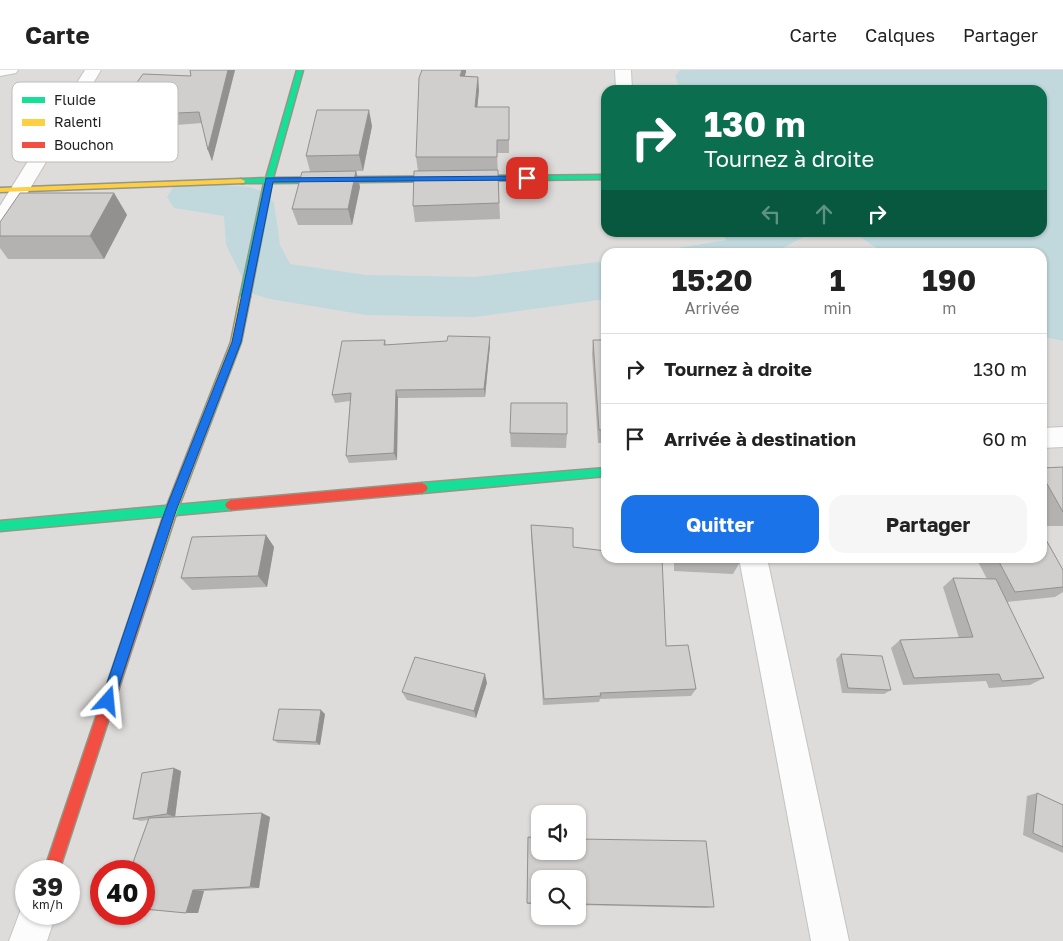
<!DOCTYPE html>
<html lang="fr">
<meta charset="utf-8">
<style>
:root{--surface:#fff;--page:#f6f6f6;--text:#222;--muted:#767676;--line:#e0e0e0;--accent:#1a73e8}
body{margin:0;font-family:"Golos Text",sans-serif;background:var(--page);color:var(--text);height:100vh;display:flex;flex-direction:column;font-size:19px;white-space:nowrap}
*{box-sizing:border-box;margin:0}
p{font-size:16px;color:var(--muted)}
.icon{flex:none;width:28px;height:28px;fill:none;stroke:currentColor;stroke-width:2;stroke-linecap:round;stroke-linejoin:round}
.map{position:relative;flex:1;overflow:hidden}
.drawer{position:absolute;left:601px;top:178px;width:446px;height:315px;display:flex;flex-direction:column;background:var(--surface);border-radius:15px;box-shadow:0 1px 4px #0004}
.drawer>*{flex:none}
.hud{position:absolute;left:601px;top:15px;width:446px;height:152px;border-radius:15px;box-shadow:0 1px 4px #0004;background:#0b6e4f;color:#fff;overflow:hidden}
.buttons{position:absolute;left:531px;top:735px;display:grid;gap:10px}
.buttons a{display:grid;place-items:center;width:55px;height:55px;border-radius:10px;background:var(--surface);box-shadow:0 1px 4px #0004;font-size:25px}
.speed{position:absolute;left:15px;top:790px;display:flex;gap:10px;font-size:25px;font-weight:700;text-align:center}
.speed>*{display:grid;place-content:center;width:65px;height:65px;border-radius:50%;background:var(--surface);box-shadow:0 1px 4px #0004;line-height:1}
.speed small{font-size:12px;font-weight:400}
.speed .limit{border:8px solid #d22;background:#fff;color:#111}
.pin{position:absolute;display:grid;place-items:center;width:42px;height:42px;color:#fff;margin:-21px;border-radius:10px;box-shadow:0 2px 8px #0006}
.me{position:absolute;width:55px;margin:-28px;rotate:18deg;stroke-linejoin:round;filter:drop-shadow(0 0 4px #0008)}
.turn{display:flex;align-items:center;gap:18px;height:105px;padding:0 20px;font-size:22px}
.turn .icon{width:65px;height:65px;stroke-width:2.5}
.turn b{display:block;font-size:35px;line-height:42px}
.lanes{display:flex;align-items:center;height:48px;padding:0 20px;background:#0003;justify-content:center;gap:25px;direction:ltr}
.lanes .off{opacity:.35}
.eta{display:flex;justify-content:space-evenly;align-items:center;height:85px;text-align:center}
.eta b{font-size:30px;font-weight:700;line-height:35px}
.cta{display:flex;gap:10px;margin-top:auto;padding:10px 20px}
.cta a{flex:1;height:58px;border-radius:15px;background:var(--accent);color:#fff;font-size:20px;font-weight:700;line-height:58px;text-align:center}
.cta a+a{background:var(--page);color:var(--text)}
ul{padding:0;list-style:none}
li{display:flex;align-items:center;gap:15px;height:70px;padding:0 20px;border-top:1px solid var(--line)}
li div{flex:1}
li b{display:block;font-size:19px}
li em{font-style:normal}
header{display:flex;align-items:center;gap:30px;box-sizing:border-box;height:70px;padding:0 25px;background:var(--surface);border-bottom:1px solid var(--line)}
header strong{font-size:24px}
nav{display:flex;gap:28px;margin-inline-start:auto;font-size:18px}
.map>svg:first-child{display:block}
.residential{fill:#dddcdb;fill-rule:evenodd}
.water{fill:#c1d8dd}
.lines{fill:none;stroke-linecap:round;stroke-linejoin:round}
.river{fill:#c1d8dd;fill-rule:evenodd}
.street-casing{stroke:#c4c3c2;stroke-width:2}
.fast-casing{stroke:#959684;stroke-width:3}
.slow-casing{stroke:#959684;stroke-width:3}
.jam-casing{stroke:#959684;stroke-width:3}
.street{fill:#fcfcfc;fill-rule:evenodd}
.fast{fill:#16e098;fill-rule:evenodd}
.slow{fill:#ffcf43;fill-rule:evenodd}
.jam{fill:#f24e42;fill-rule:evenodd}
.wall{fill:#b4b2b0}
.shaded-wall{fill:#929190}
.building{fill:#d1cfcd;stroke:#929190}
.route{fill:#1a73e8;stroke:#114b97}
.key{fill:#fff;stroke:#bcbcbc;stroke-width:1}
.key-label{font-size:14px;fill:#202020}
</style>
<header>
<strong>Carte</strong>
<nav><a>Carte</a><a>Calques</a><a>Partager</a></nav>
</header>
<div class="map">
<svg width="1063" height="871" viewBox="0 0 1063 871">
<rect width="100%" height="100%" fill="#eeecea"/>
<path class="residential" d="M 0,0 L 680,0 L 675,6 L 680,20 L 606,20 L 606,162 L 722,163 L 726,170 L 652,182 L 606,182 L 606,488 L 1042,488 L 1043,267 L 1063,271 L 1063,871 L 0,871 ZM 540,744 L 578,744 L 578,781 L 540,781 ZM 26,801 L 69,801 L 69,844 L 26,844 ZM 101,801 L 144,801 L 144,844 L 101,844 ZM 540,809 L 578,809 L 578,846 L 540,846 Z
M 817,162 L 854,163 L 882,182 L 776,182 L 804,167 Z"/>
<path class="water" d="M 680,0 L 1063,0 L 1063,271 L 1043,267 L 1042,182 L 882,182 L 854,163 L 1042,162 L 1042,20 L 680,20 L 675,6 Z
M 722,163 L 816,163 L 804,167 L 776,182 L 652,182 L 726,170 Z"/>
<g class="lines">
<path class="river" d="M 192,112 L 248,117 L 266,122 L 274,133 L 280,175 L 290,194 L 366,205 L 475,207 L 606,191 L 606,229 L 475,247 L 366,245 L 270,229 L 250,223 L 226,175 L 224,146 L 174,138 L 167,127 L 174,116 Z"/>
<g class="street-casing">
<path id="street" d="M 0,0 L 18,0 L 16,3 L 0,6 Z
M 85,0 L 101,0 L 10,152 L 7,156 L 0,158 L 0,136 Z
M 615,0 L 631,0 L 632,20 L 616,20 Z
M 1063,357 L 1063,377 L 1042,378 L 1042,358 Z
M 739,488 L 767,488 L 849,871 L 811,871 Z
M 26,829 L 26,844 L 56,844 L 47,871 L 9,871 L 24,831 Z"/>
</g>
<g class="fast-casing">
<path id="fast" d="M 297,0 L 303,0 L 273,108 L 606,105 L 606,109 L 272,113 L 250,227 L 248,229 L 242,229 L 240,227 L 264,113 L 241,113 L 237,111 L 241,109 L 266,108 Z
M 606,398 L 606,406 L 422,423 L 418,421 L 416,418 L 418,415 L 422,413 Z
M 231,430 L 235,432 L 237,435 L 235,438 L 231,440 L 0,461 L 0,451 Z"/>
</g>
<g class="slow-casing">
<path id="slow" d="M 241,109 L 245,111 L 244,113 L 0,122 L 0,118 Z
M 245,224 L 250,227 L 241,272 L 177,441 L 154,511 L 152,515 L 148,516 L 144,515 L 142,511 L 165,441 L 231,272 L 240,227 Z"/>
</g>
<g class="jam-casing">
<path id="jam" d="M 422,413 L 426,415 L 428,418 L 426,421 L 422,423 L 231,440 L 227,438 L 225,435 L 227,432 L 231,430 Z
M 148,506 L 152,507 L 154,511 L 59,801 L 44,801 L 142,511 L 144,507 Z"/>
</g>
<use href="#street" class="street"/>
<use href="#fast" class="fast"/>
<use href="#slow" class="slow"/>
<use href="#jam" class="jam"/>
</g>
<path class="wall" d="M 190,0 L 235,0 L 212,91 L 208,80 L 202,53 L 163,56 L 155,73 L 99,74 L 93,63 L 127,26 L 191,6 Z
M 422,0 L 466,0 L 464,6 L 478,7 L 479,20 L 477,37 L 509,37 L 509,83 L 497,83 L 500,149 L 415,152 L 413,136 L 418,101 L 416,87 Z
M 372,56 L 363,101 L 356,101 L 360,117 L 352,155 L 298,155 L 292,139 L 310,101 L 306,86 Z
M 114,123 L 127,145 L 104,189 L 8,189 L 0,178 L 0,152 Z
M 385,270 L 386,275 L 490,275 L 485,327 L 398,328 L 397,390 L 349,393 L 346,386 L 350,331 L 335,333 L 332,325 Z
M 593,270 L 606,270 L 606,373 L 598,373 L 592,284 Z
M 510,363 L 567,364 L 566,378 L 511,377 Z
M 1063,397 L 1063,456 L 1047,456 L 1042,447 L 1042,398 Z
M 531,455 L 573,477 L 666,576 L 696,619 L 691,626 L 600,629 L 599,632 L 543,635 L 531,465 Z
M 266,465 L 274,477 L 267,517 L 192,520 L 181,508 Z
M 674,488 L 739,488 L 740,492 L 733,504 L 674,501 Z
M 976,488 L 1042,488 L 1063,500 L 1063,522 L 1055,527 L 1007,532 L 1044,608 L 1030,615 L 989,618 L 986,611 L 903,615 L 891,578 L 900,570 L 959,568 L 943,517 L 953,508 L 987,509 Z
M 841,584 L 891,620 L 884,624 L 842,623 L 836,589 Z
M 487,613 L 476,648 L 407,630 L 402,622 Z
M 325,644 L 320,675 L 278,673 L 273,670 Z
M 181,701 L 175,747 L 170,747 L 270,747 L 259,818 L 204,821 L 198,843 L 186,843 L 148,750 L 141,751 L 133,749 Z
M 1037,723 L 1063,735 L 1063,783 L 1023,765 L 1027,726 Z
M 528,767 L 714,837 L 706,838 L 578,835 L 578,809 L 540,809 L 540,834 L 527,834 Z"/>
<path class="shaded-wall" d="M 228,0 L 235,0 L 212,91 L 208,80 Z
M 462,0 L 466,0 L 466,2 L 461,20 L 460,6 Z
M 478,7 L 479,20 L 476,51 L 475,37 Z
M 369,40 L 372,56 L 363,101 L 359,85 Z
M 157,44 L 163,56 L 155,73 L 150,61 Z
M 356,101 L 360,117 L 352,155 L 348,139 Z
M 114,123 L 127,145 L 104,189 L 90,166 Z
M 490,267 L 490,275 L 485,327 L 484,319 Z
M 396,320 L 398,328 L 397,390 L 394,383 Z
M 266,465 L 274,477 L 267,517 L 258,506 Z
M 485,604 L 487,613 L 476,648 L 474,641 Z
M 321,640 L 325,644 L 320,675 L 316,672 Z
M 174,698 L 181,701 L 175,747 L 167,744 Z
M 262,743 L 270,747 L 259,818 L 250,817 Z
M 193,820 L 204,821 L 198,843 L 186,843 Z"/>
<path class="building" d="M 190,0 L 228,0 L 208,80 L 199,42 L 157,44 L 150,61 L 93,63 L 114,26 L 127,26 L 143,4 L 191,6 Z
M 422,0 L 462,0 L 460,6 L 478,7 L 475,37 L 509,37 L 509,70 L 497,70 L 497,87 L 416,87 L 419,8 Z
M 317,40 L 369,40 L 359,85 L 306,86 Z
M 498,100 L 499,133 L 413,136 L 414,101 Z
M 356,101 L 348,139 L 292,139 L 302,102 Z
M 20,123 L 114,123 L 90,166 L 0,166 L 0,152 Z
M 448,266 L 490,267 L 484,319 L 396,320 L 394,383 L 346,386 L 351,323 L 332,325 L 342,271 L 385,270 L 384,275 L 447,271 Z
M 593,270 L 606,270 L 606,360 L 599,360 Z
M 511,333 L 567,333 L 567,364 L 510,363 Z
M 1063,397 L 1063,442 L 1042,405 L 1042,398 Z
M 531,455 L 573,458 L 573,477 L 606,481 L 606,488 L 662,488 L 666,576 L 688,575 L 696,619 L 600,623 L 601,626 L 544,629 Z
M 266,465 L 258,506 L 181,508 L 192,467 Z
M 1045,468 L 1063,500 L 1063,517 L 1015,522 L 997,488 L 1042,488 L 1042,469 Z
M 679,488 L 739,488 L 740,492 L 679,490 Z
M 953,508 L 996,509 L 1044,608 L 1002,611 L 999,604 L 914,608 L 900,570 L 973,567 Z
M 841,584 L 882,586 L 891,620 L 848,618 Z
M 415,587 L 485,604 L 474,641 L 402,622 Z
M 279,639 L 321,640 L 316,672 L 273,670 Z
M 174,698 L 167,744 L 133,749 L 142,703 Z
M 1037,723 L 1063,735 L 1063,777 L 1033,763 Z
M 262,743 L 250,817 L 193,820 L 186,843 L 144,839 L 144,801 L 130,801 L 149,748 Z
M 528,767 L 540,768 L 540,781 L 578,781 L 578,769 L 706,771 L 714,837 L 578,834 L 578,809 L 540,809 L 540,833 L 527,833 Z"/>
<path class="route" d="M 527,106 L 531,108 L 530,110 L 273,112 L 241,272 L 176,441 L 114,631 L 112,635 L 108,637 L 103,635 L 101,631 L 165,441 L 232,272 L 266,108 Z"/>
<rect x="12" y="12" width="166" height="80" rx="8" class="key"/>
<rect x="22" y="27" width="23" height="6" fill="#16e098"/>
<rect x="22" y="49" width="23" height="7" fill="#ffcf43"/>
<rect x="22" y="72" width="23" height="6" fill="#f24e42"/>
<g class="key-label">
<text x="54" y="35">Fluide</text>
<text x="54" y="57">Ralenti</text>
<text x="54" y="80">Bouchon</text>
</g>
</svg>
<div class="buttons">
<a><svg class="icon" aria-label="sound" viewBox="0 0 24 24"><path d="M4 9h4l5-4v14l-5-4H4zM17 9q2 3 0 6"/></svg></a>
<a><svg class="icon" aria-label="search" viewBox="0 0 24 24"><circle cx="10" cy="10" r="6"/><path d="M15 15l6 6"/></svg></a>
</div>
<div class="speed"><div>39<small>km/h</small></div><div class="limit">40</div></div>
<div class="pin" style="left:527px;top:108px;background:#d93025"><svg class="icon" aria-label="arrive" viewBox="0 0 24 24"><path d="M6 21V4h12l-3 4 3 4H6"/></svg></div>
<svg class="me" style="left:108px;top:631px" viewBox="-20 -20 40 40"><path d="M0-17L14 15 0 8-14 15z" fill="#1a73e8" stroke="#fff" stroke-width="4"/></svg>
<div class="hud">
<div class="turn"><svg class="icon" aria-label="right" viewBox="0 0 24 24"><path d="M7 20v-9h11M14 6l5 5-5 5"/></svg><div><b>130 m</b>Tournez à droite</div></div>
<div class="lanes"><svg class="icon off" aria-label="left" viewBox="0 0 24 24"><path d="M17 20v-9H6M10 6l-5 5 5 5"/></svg><svg class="icon off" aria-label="ahead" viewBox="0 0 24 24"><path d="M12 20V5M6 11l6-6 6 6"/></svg><svg class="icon" aria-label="right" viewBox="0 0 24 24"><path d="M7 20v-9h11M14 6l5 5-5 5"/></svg></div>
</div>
<section class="drawer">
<div class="eta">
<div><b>15:20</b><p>Arrivée</p></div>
<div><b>1</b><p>min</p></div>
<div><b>190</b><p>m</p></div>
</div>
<ul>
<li><svg class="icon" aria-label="right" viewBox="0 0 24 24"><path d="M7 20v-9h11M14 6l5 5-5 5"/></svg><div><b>Tournez à droite</b></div><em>130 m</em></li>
<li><svg class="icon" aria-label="arrive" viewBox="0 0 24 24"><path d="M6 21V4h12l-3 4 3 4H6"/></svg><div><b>Arrivée à destination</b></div><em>60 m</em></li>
</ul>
<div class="cta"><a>Quitter</a><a>Partager</a></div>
</section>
</div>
